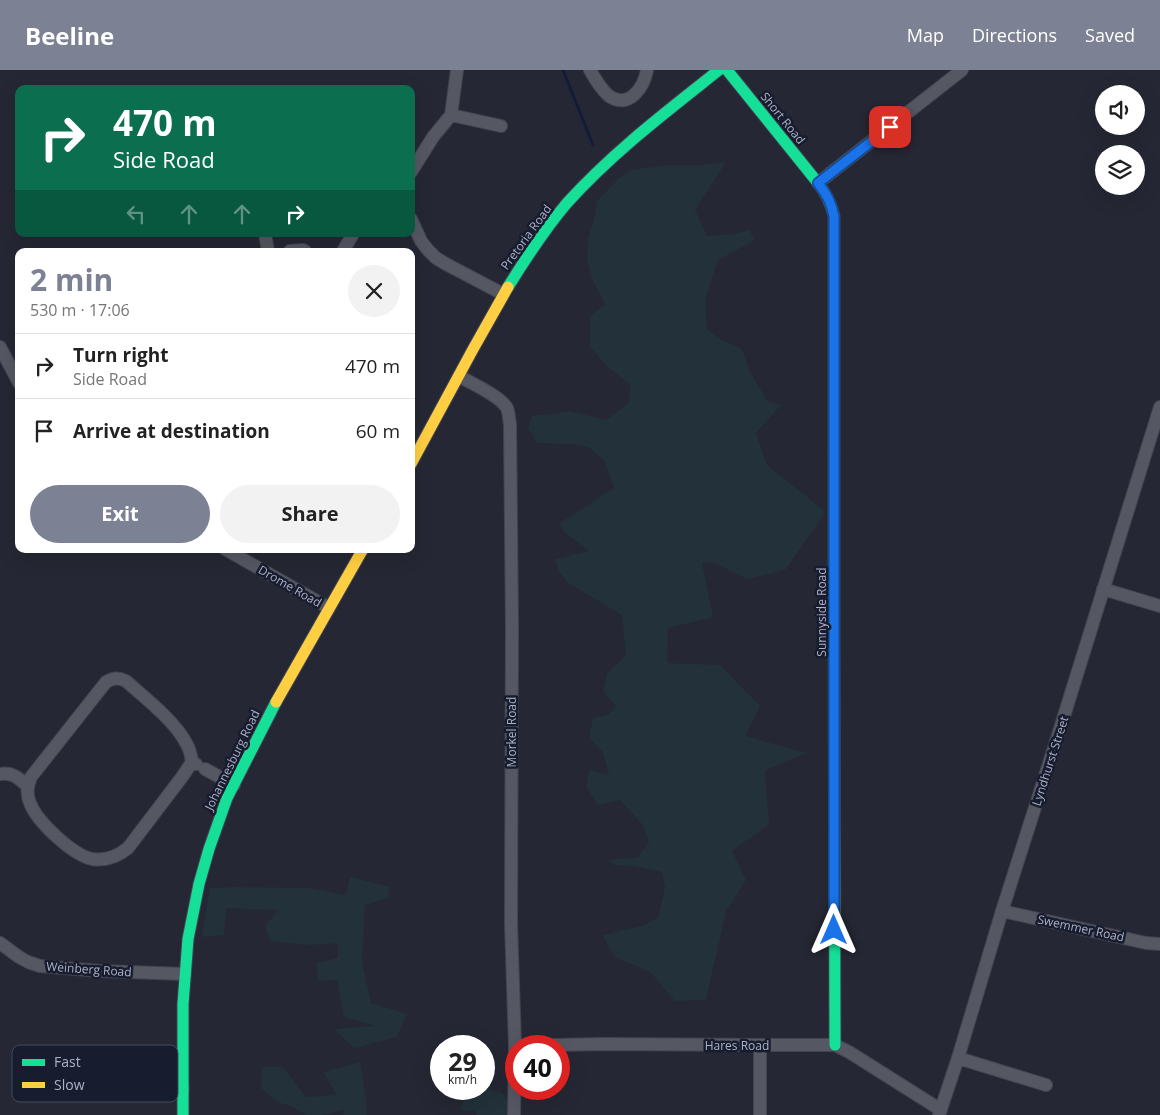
<!DOCTYPE html>
<meta charset="utf-8">
<style>
:root{--surface:#fff;--page:#f2f2f2;--text:#222;--muted:#767676;--line:#e0e0e0;--accent:#7d8194}
body{margin:0;font-family:"Open Sans",sans-serif;background:var(--page);color:var(--text);height:100vh;display:flex;flex-direction:column;font-size:19px;white-space:nowrap}
*{box-sizing:border-box;margin:0}
p{font-size:16px;color:var(--muted)}
.icon{flex:none;width:28px;height:28px;fill:none;stroke:currentColor;stroke-width:2;stroke-linecap:round;stroke-linejoin:round}
.map{position:relative;flex:1;overflow:hidden}
.drawer{position:absolute;left:15px;top:178px;width:400px;height:305px;display:flex;flex-direction:column;background:var(--surface);border-radius:10px;box-shadow:0 5px 20px #0002}
.drawer>*{flex:none}
.hud{position:absolute;left:15px;top:15px;width:400px;height:152px;border-radius:10px;box-shadow:0 5px 20px #0002;background:#0b6e4f;color:#fff;overflow:hidden}
.fabs{position:absolute;left:1095px;top:15px;display:grid;gap:10px}
.fabs a{display:grid;place-items:center;width:50px;height:50px;border-radius:50%;background:var(--surface);box-shadow:0 5px 20px #0002;font-size:25px}
.speed{position:absolute;left:430px;top:965px;display:flex;gap:10px;font-size:25px;font-weight:700;text-align:center}
.speed>*{display:grid;place-content:center;width:65px;height:65px;border-radius:50%;background:var(--surface);box-shadow:0 5px 20px #0002;line-height:1}
.speed small{font-size:12px;font-weight:400}
.speed .limit{border:8px solid #d22;background:#fff;color:#111}
.pin{position:absolute;display:grid;place-items:center;width:42px;height:42px;color:#fff;margin:-21px;border-radius:10px;box-shadow:0 2px 8px #0006}
.me{position:absolute;width:55px;margin:-28px;rotate:0deg;stroke-linejoin:round;filter:drop-shadow(0 0 4px #0008)}
.turn{display:flex;align-items:center;gap:18px;height:105px;padding:0 15px;font-size:22px}
.turn .icon{width:65px;height:65px;stroke-width:2.5}
.turn b{display:block;font-size:35px;line-height:42px}
.lanes{display:flex;align-items:center;height:48px;padding:0 15px;background:#0003;justify-content:center;gap:25px;direction:ltr}
.lanes .off{opacity:.35}
.round{display:grid;place-items:center;flex:none;width:52px;height:52px;border-radius:26px;background:var(--page)}
.head{display:flex;align-items:center;justify-content:space-between;height:85px;padding:0 15px}
h1{font-size:30px;font-weight:700;line-height:38px;color:var(--accent)}
.action{display:flex;gap:10px;margin-top:auto;padding:10px 15px}
.action a{flex:1;height:58px;border-radius:30px;background:var(--accent);color:#fff;font-size:20px;font-weight:700;line-height:58px;text-align:center}
.action a+a{background:var(--page);color:var(--text)}
ul{padding:0;list-style:none}
li{display:flex;align-items:center;gap:15px;height:65px;padding:0 15px;border-top:1px solid var(--line)}
li div{flex:1}
li b{display:block;font-size:19px}
li em{font-style:normal}
header{display:flex;align-items:center;gap:30px;box-sizing:border-box;height:70px;padding:0 25px;background:var(--accent);color:#fff}
header strong{font-size:24px}
nav{display:flex;gap:28px;margin-inline-start:auto;font-size:18px}
.map>svg:first-child{display:block}
.green{fill:#22313a}
.lines{fill:none;stroke-linecap:round;stroke-linejoin:round}
.stream{stroke:#141a38;stroke-width:3}
.street-casing{stroke:#424551;stroke-width:14}
.fast-casing{stroke:#424551;stroke-width:13}
.slow-casing{stroke:#424551;stroke-width:13}
.street{stroke:#555762;stroke-width:12}
.fast{stroke:#16e098;stroke-width:11}
.slow{stroke:#ffcf43;stroke-width:11}
.route-casing{stroke:#114b97;stroke-width:12}
.route{stroke:#1a73e8;stroke-width:9}
.labels{text-anchor:middle;dominant-baseline:central;stroke-width:5;stroke-linejoin:round;paint-order:stroke}
.street-label{font-size:12px;fill:#adb1c7;stroke:#181c2f}
.key{fill:#181c2f;stroke:#45495d;stroke-width:1}
.key-label{font-size:14px;fill:#adb1c7}
</style>
<header>
<strong>Beeline</strong>
<nav><a>Map</a><a>Directions</a><a>Saved</a></nav>
</header>
<div class="map">
<svg width="1160" height="1045" viewBox="0 0 1160 1045">
<rect width="100%" height="100%" fill="#252834"/>
<path class="green" d="M 726,92 L 695,140 L 707,166 L 734,164 L 749,160 L 755,170 L 718,190 L 705,230 L 707,259 L 719,269 L 742,279 L 750,302 L 768,332 L 781,335 L 756,363 L 767,395 L 826,442 L 785,500 L 747,509 L 713,492 L 702,493 L 713,547 L 668,558 L 667,593 L 720,595 L 760,636 L 745,666 L 806,683 L 765,700 L 769,754 L 732,781 L 746,810 L 726,841 L 706,930 L 675,931 L 650,902 L 615,887 L 602,865 L 642,856 L 658,848 L 665,817 L 662,802 L 633,796 L 614,795 L 609,790 L 638,787 L 649,772 L 642,754 L 620,730 L 598,735 L 586,717 L 589,700 L 609,705 L 603,683 L 589,667 L 593,648 L 608,645 L 616,636 L 603,621 L 607,603 L 626,585 L 622,545 L 567,512 L 558,500 L 555,489 L 589,481 L 563,461 L 560,453 L 614,418 L 604,390 L 589,377 L 571,374 L 537,373 L 528,358 L 532,346 L 570,341 L 606,350 L 629,333 L 630,315 L 607,296 L 590,277 L 590,246 L 605,234 L 592,209 L 587,189 L 588,169 L 595,145 L 597,131 L 618,109 L 631,100 L 666,95 L 701,95 Z
M 350,807 L 390,817 L 388,828 L 365,835 L 362,891 L 371,933 L 407,944 L 397,967 L 354,978 L 334,959 L 375,956 L 344,947 L 337,910 L 318,911 L 316,893 L 338,888 L 338,873 L 310,875 L 270,871 L 265,856 L 278,840 L 226,838 L 224,865 L 202,867 L 210,818 L 237,817 L 308,818 L 346,825 Z
M 360,992 L 366,1028 L 367,1045 L 343,1045 L 345,1040 L 321,1045 L 306,1045 L 291,1036 L 277,1032 L 261,1018 L 262,997 L 283,997 L 306,1027 L 337,1025 L 323,1002 Z
M 488,1020 L 503,1023 L 510,1036 L 510,1045 L 477,1045 L 475,1041 L 461,1040 C 464,1023 472,1021 488,1020 Z"/>
<g class="lines">
<path class="stream" d="M 563,0 L 593,75"/>
<g class="street-casing">
<path id="street" d="M 590,0 C 595,9 601,19 609,26 C 629,40 644,17 647,0
M 451,45 L 501,56
M 411,102 L 433,67 L 451,45 L 457,0
M 818,113 L 962,0
M 411,149 L 421,171 L 428,180 L 436,188 L 446,194 L 503,224
M 265,164 L 268,181
M 290,181 L 303,180 L 305,181
M 343,181 L 353,164
M 0,277 L 19,313
M 459,306 C 472,314 499,325 507,338 C 509,343 509,349 510,354 L 512,558 L 511,853 L 515,976 L 514,1045
M 225,479 L 329,538
M 1103,519 L 1160,536
M 192,692 L 182,707 L 128,778 C 117,787 106,791 92,789 C 73,785 37,752 30,733 C 26,724 27,716 31,707 L 106,612 C 113,608 118,607 126,611 C 144,627 175,651 186,673 C 190,679 191,685 192,692 L 196,694
M 205,699 L 234,715
M 0,704 C 12,702 19,708 27,716
M 1002,841 L 1146,873 L 1160,874
M 0,873 L 19,887 L 28,892 L 40,896 L 100,901 L 185,904
M 515,976 L 601,974 L 760,975 L 835,975 L 849,982 L 941,1040
M 958,988 L 1046,1015
M 41,1021 L 183,1019
M 760,1045 L 760,975
M 939,1045 L 958,988 L 1002,841 L 1060,659 L 1160,337"/>
</g>
<g class="fast-casing">
<path id="fast" d="M 727,0 L 818,113 C 826,123 831,133 834,146 L 834,384
M 508,217 C 526,188 545,159 567,133 C 612,83 666,42 719,0
M 834,541 L 835,975
M 183,1045 L 183,934 L 188,869 L 199,814 L 209,779 L 227,728 L 276,632"/>
</g>
<g class="slow-casing">
<path id="slow" d="M 834,384 L 834,541
M 411,394 L 472,281 L 508,217
M 276,632 L 363,479"/>
</g>
<use href="#street" class="street"/>
<use href="#fast" class="fast"/>
<use href="#slow" class="slow"/>
</g>
<g class="lines">
<g class="route-casing">
<path id="route" d="M 834,860 L 834,146 C 831,132 827,125 818,113 L 890,57"/>
</g>
<use href="#route" class="route"/>
</g>
<g class="labels">
<g class="street-label">
<text transform="translate(783 48) rotate(51)">Short Road</text>
<text transform="translate(526 167) rotate(-54)">Pretoria Road</text>
<text transform="translate(290 516) rotate(30)">Drome Road</text>
<text transform="translate(821 542) rotate(-90)">Sunnyside Road</text>
<text transform="translate(511 662) rotate(-90)">Morkel Road</text>
<text transform="translate(232 690) rotate(-64)">Johannesburg Road</text>
<text transform="translate(1050 691) rotate(-72)">Lyndhurst Street</text>
<text transform="translate(1081 858) rotate(12)">Swemmer Road</text>
<text transform="translate(89 899) rotate(4)">Weinberg Road</text>
<text x="737" y="975">Hares Road</text>
</g>
</g>
<rect x="12" y="975" width="166" height="57" rx="8" class="key"/>
<rect x="22" y="989" width="23" height="7" fill="#16e098"/>
<rect x="22" y="1012" width="23" height="6" fill="#ffcf43"/>
<g class="key-label">
<text x="54" y="997">Fast</text>
<text x="54" y="1020">Slow</text>
</g>
</svg>
<div class="fabs">
<a><svg class="icon" aria-label="sound" viewBox="0 0 24 24"><path d="M4 9h4l5-4v14l-5-4H4zM17 9q2 3 0 6"/></svg></a>
<a><svg class="icon" aria-label="layers" viewBox="0 0 24 24"><path d="M12 4l9 5-9 5-9-5zM3 14l9 5 9-5"/></svg></a>
</div>
<div class="speed"><div>29<small>km/h</small></div><div class="limit">40</div></div>
<div class="pin" style="left:890px;top:57px;background:#d93025"><svg class="icon" aria-label="arrive" viewBox="0 0 24 24"><path d="M6 21V4h12l-3 4 3 4H6"/></svg></div>
<svg class="me" style="left:834px;top:860px" viewBox="-20 -20 40 40"><path d="M0-17L14 15 0 8-14 15z" fill="#1a73e8" stroke="#fff" stroke-width="4"/></svg>
<div class="hud">
<div class="turn"><svg class="icon" aria-label="right" viewBox="0 0 24 24"><path d="M7 20v-9h11M14 6l5 5-5 5"/></svg><div><b>470 m</b>Side Road</div></div>
<div class="lanes"><svg class="icon off" aria-label="left" viewBox="0 0 24 24"><path d="M17 20v-9H6M10 6l-5 5 5 5"/></svg><svg class="icon off" aria-label="ahead" viewBox="0 0 24 24"><path d="M12 20V5M6 11l6-6 6 6"/></svg><svg class="icon off" aria-label="ahead" viewBox="0 0 24 24"><path d="M12 20V5M6 11l6-6 6 6"/></svg><svg class="icon" aria-label="right" viewBox="0 0 24 24"><path d="M7 20v-9h11M14 6l5 5-5 5"/></svg></div>
</div>
<section class="drawer">
<div class="head"><div><h1>2 min</h1><p>530 m · 17:06</p></div><a class="round"><svg class="icon" aria-label="close" viewBox="0 0 24 24"><path d="M6 6l12 12M18 6L6 18"/></svg></a></div>
<ul>
<li><svg class="icon" aria-label="right" viewBox="0 0 24 24"><path d="M7 20v-9h11M14 6l5 5-5 5"/></svg><div><b>Turn right</b><p>Side Road</p></div><em>470 m</em></li>
<li><svg class="icon" aria-label="arrive" viewBox="0 0 24 24"><path d="M6 21V4h12l-3 4 3 4H6"/></svg><div><b>Arrive at destination</b></div><em>60 m</em></li>
</ul>
<div class="action"><a>Exit</a><a>Share</a></div>
</section>
</div>
